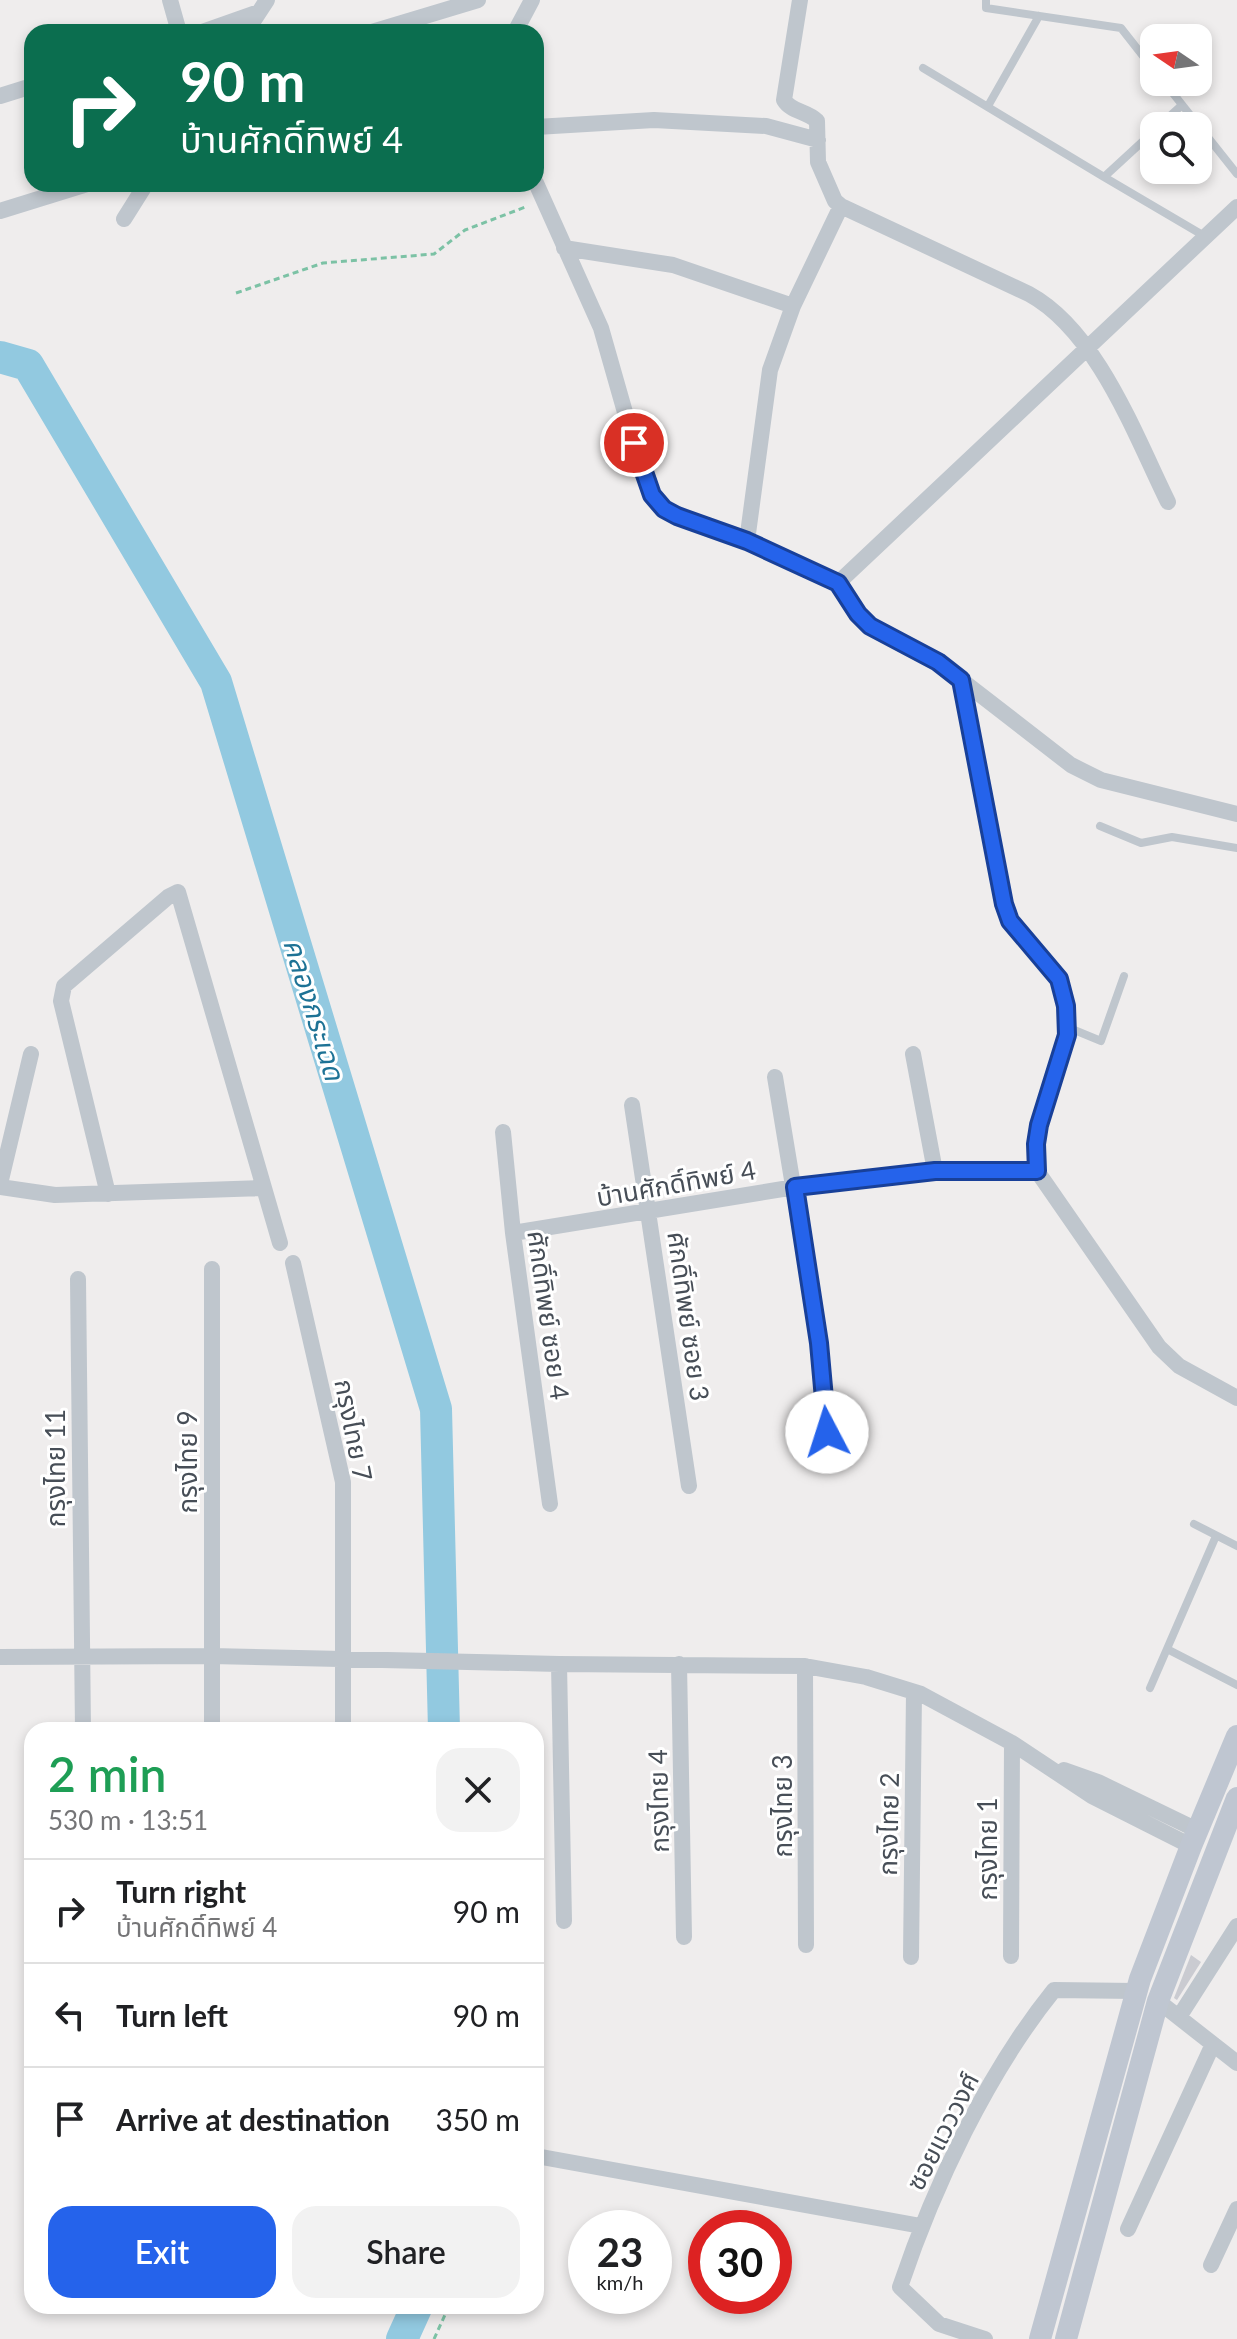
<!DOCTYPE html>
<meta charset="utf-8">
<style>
:root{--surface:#fff;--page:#f2f2f2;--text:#202124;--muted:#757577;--line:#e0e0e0;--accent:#2563eb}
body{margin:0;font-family:Lato,"Noto Sans Thai",sans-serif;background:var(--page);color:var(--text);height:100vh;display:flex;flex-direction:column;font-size:30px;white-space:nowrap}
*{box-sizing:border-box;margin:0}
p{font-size:26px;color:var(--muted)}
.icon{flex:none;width:44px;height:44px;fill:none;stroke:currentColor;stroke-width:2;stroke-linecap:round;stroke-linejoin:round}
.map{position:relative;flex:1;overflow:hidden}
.drawer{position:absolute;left:24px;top:1722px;width:520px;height:592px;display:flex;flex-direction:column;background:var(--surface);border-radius:24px;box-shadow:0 4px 12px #0003}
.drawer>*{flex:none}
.banner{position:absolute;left:24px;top:24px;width:520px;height:168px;border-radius:24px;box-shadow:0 4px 12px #0003;background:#0b6e4f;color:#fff;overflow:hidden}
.needle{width:52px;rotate:283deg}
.tools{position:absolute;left:1140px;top:24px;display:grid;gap:16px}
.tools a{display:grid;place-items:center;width:72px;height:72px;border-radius:16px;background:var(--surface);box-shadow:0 4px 12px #0003;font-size:40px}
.speed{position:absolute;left:568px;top:2210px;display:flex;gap:16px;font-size:40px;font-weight:700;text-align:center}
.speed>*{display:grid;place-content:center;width:104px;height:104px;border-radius:50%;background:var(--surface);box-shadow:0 4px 12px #0003;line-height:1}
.speed small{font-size:20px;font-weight:400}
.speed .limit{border:12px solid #d22;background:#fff;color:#111}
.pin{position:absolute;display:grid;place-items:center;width:68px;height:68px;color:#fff;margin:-34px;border:4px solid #fff;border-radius:50%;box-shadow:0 2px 8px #0007}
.me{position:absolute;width:88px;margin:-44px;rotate:355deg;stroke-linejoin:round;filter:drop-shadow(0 0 6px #0008)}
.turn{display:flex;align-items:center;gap:28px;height:168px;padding:0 24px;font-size:36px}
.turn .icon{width:104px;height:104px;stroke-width:2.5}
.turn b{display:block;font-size:56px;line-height:68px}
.round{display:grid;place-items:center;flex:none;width:84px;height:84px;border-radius:24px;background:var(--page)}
.summary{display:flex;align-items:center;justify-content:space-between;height:136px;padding:0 24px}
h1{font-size:48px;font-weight:600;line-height:60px;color:#1e9e55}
.primary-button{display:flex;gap:16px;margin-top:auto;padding:16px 24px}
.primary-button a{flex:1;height:92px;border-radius:24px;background:var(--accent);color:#fff;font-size:32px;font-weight:600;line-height:92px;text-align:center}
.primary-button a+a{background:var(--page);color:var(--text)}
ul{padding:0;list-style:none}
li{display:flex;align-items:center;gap:24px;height:104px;padding:0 24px;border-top:2px solid var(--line)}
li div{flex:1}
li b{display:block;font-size:30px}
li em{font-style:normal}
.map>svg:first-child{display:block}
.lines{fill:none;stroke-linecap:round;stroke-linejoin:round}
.river{stroke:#92c9e0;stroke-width:32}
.building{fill:#cacbd1}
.path{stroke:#7cc2a5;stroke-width:3;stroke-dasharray:6 4;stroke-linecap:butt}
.lane{stroke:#bfc6cd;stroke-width:8}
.street{stroke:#bfc6cd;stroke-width:16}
.secondary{stroke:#bfc6d1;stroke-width:22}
.route-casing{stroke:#184099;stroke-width:20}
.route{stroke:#2563eb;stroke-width:14}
.labels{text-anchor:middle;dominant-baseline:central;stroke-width:6;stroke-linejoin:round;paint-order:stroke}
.street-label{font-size:26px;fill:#474e57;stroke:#fff}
.water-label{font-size:28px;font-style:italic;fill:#1d7295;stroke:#fff}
</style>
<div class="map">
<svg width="1237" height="2339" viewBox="0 0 1237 2339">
<rect width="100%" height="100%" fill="#efeded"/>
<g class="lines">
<path class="river" d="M 0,357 L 28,365 L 216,682 L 436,1409 L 444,1730
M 402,2339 L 417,2306"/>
</g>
<path class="building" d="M 1191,1955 L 1201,1962 L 1177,2000 L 1174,1998 Z"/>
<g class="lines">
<path class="path" d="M 236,293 L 323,263 L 434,254 L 465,230 L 528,206
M 434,2339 L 449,2306"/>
<path class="lane" d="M 986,0 L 986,8 L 1121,28 L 1154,70
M 923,68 L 1104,177 L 1154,131
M 1164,82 L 1237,174
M 988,106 L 1039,16
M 1159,126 L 1182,105
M 1104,177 L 1206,237
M 1100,826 L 1141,843 L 1172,837 L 1237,848
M 1067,1027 L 1101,1041 L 1124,976
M 1194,1524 L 1237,1546
M 1167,1649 L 1237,1685
M 1150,1688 L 1216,1536"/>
<path class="street" d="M 170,0 L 179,32
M 800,0 L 784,100 C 791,112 807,111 817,121 L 818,162 L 835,201 L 841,206 L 1029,294 C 1097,331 1135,435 1168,502
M 202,32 L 259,12
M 246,32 L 267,0
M 372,32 L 478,0
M 515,32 L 532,0
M 0,96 L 32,86
M 536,127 L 654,120 L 766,126 L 818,140
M 536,183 L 601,328 L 642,472 L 652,495 L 664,509 L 677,516 L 747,541 L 838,583 L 858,614 L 870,626 L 938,662 L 1071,765 L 1101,780 L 1237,814
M 0,211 L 87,184
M 124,219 L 146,184
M 564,248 L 673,265 L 793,306
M 747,541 L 770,370 L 793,306 L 841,206
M 838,583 L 1237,207
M 961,680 L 1004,904 L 1010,921 L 1059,979 L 1066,1006 L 1067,1035 L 1039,1125 L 1036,1144 L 1037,1171 L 1159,1347 L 1179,1366 L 1237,1398
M 913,1054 L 935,1171
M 775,1077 L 819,1343 L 830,1462
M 632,1105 L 689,1486
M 503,1132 L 513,1233 L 550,1504
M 0,1184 L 31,1054
M 0,1187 L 55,1195 L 262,1188
M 108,1194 L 61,1001 L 64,986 L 168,897 L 178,892 L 280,1243
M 513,1233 L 795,1187 L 935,1171 L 1037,1171
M 293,1263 L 343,1482 L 343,1730
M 212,1269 L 212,1730
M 78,1279 L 83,1730
M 0,1657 L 211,1656 L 559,1664 L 805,1666 L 866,1677 L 921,1694 L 1012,1743 L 1092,1796 L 1191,1846
M 559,1664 L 564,1921
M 679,1664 L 684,1937
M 805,1666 L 806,1945
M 1064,1770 L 1098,1782 L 1197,1830
M 1011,1956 L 1012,1743
M 911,1957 L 914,1692
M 1158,2001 L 1237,2063
M 1179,2017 L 1237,1926
M 536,2156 L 921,2226
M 1128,2229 L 1213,2044
M 1211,2265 L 1237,2209
M 985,2339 L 939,2324 L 900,2287 C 934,2186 987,2073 1054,1990 L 1136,1991"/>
<path class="secondary" d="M 1040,2339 L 1140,1979 L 1191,1846 L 1237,1736
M 1066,2339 L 1158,2001 L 1237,1798"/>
</g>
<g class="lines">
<g class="route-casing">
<path id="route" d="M 634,443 L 652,495 L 664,509 L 677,516 L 747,541 L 838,583 L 858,614 L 870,626 L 938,662 L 961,680 L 1004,904 L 1010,921 L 1059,979 L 1066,1006 L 1067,1035 L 1039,1125 L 1036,1144 L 1037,1171 L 935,1171 L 795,1187 L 819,1343 L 827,1432"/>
</g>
<use href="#route" class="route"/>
</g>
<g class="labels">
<g class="street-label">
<text transform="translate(676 1183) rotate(-10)">บ้านศักดิ์ทิพย์ 4</text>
<text transform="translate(549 1315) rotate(82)">ศักดิ์ทิพย์ ซอย 4</text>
<text transform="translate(689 1316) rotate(82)">ศักดิ์ทิพย์ ซอย 3</text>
<text transform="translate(354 1430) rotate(79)">กรุงไทย 7</text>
<text transform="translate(187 1462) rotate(-90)">กรุงไทย 9</text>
<text transform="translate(55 1468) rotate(-90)">กรุงไทย 11</text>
<text transform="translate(658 1801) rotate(-91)">กรุงไทย 4</text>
<text transform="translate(782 1806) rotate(-90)">กรุงไทย 3</text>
<text transform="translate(888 1824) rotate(-89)">กรุงไทย 2</text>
<text transform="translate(987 1849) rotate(-90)">กรุงไทย 1</text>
<text transform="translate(942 2131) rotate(-63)">ซอยแวววงศ์</text>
</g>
<g class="water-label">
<text transform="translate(315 1009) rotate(73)">คลองกระเฉด</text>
</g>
</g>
</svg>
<div class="tools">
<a><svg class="needle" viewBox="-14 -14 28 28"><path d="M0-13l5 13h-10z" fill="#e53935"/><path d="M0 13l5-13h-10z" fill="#757577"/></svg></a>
<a><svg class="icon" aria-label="search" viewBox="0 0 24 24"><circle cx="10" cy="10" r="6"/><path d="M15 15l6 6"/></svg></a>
</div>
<div class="speed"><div>23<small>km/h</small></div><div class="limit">30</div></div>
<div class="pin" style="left:634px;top:443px;background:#d93025"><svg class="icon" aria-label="arrive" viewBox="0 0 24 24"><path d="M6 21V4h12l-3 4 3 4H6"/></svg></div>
<svg class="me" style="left:827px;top:1432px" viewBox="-20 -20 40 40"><circle r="19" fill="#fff"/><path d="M0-13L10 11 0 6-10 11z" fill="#2563eb"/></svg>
<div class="banner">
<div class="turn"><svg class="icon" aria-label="right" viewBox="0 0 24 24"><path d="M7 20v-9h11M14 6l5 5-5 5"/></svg><div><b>90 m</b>บ้านศักดิ์ทิพย์ 4</div></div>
</div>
<section class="drawer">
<div class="summary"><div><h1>2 min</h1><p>530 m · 13:51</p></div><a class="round"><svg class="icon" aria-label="close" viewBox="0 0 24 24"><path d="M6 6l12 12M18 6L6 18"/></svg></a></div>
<ul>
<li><svg class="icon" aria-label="right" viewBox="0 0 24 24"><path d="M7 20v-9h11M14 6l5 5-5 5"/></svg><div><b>Turn right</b><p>บ้านศักดิ์ทิพย์ 4</p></div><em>90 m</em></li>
<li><svg class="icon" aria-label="left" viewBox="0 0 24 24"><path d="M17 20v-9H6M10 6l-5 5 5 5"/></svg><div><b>Turn left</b></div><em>90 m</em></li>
<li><svg class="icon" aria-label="arrive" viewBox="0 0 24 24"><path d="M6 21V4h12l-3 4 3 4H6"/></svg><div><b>Arrive at destination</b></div><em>350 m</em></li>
</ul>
<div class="primary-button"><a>Exit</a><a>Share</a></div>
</section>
</div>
